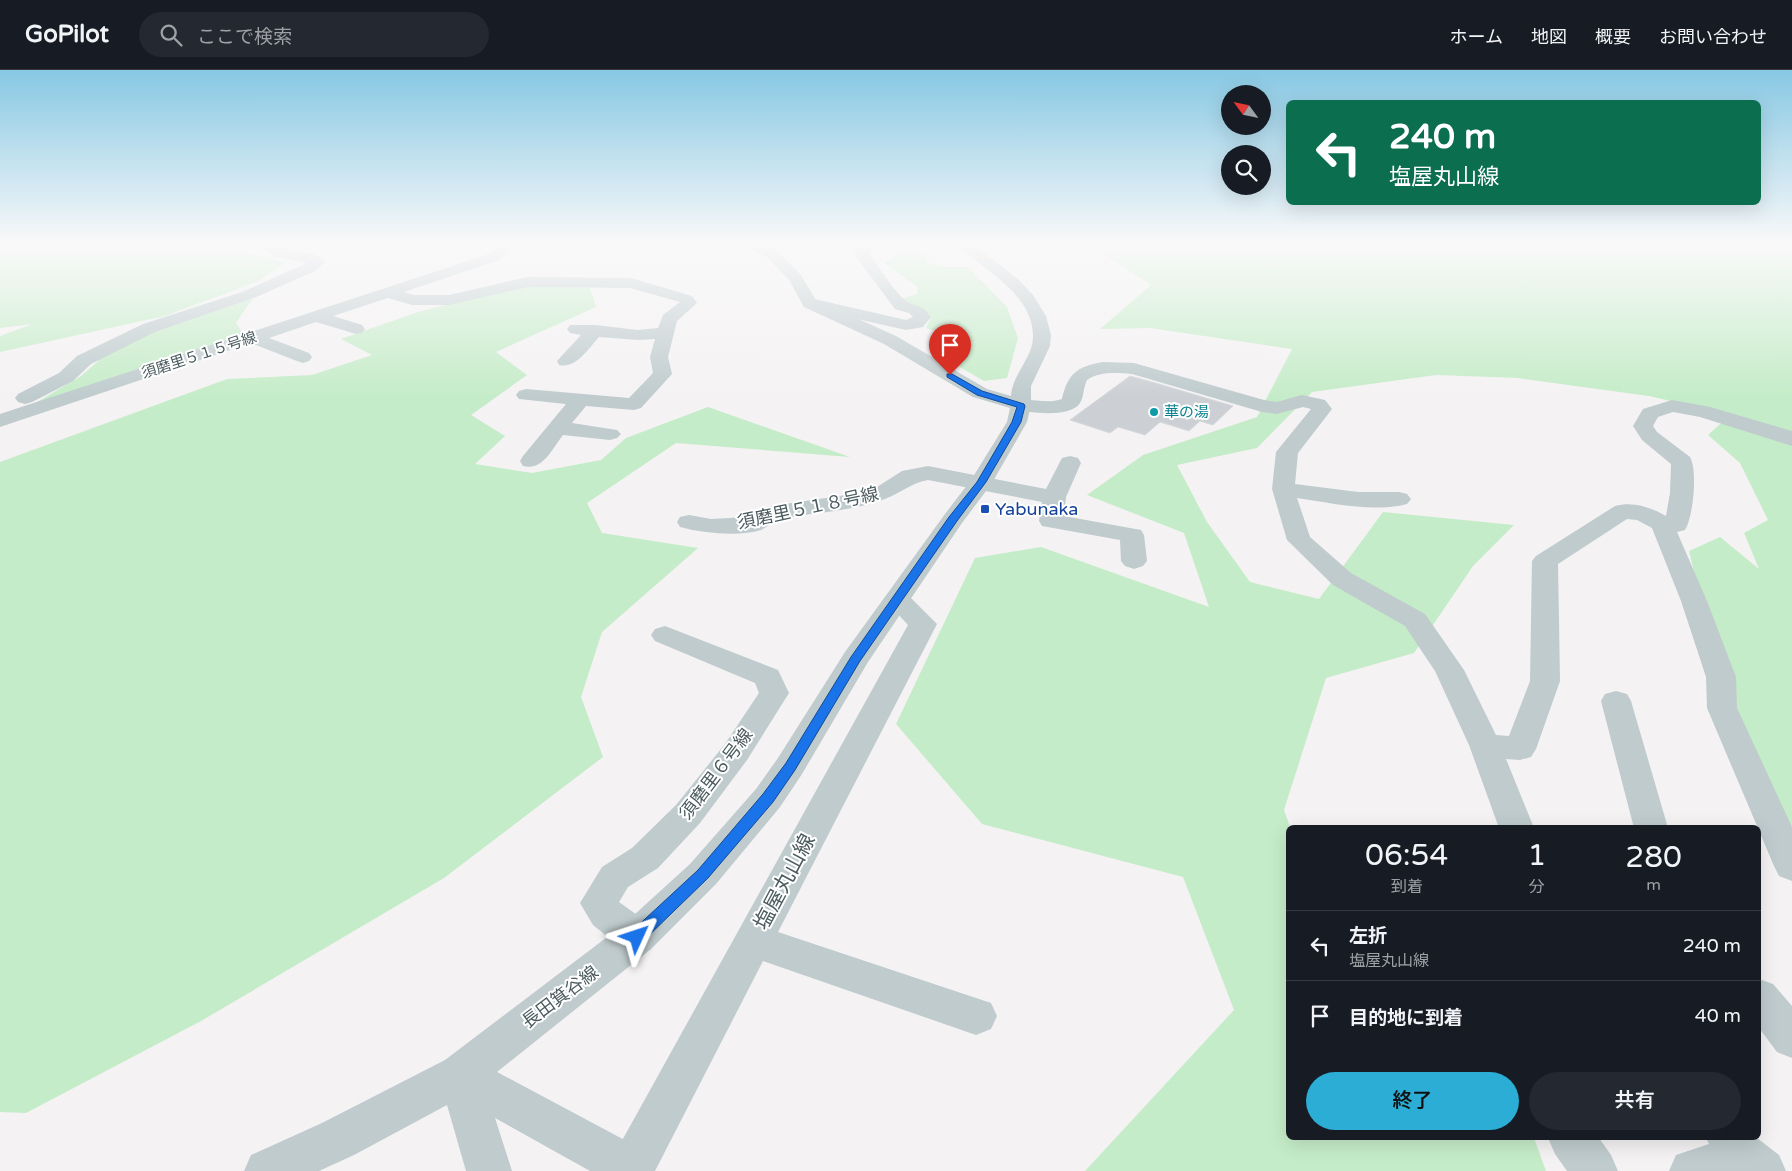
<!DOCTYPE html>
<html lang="ja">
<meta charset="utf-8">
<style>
:root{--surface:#171b24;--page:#242831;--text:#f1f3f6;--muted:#9ea1a6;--line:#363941;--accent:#2badd5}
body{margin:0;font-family:"Varela Round","Noto Sans JP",sans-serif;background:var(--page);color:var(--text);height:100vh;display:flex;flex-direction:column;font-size:19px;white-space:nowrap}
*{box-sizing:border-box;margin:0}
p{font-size:16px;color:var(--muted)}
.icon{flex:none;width:28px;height:28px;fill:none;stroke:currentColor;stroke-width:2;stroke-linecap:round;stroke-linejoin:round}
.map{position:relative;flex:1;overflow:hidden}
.side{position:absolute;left:1286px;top:755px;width:475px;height:315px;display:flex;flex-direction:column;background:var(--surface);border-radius:8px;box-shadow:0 5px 20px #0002}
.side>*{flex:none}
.top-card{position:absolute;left:1286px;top:30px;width:475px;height:105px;border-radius:8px;box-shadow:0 5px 20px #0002;background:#0b6e4f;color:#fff;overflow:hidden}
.needle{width:32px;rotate:303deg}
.buttons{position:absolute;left:1221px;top:15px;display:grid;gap:10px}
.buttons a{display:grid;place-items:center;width:50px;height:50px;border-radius:50%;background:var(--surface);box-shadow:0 5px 20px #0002;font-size:25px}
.pin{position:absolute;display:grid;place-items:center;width:42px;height:42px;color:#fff;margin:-51px -21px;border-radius:50% 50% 50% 0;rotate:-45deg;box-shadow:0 0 5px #0007}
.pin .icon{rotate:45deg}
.me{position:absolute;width:55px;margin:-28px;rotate:48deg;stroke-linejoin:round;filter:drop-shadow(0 0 4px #0008)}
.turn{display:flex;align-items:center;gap:18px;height:105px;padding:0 20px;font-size:22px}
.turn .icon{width:65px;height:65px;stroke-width:2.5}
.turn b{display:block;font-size:35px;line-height:42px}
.eta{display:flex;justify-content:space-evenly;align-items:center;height:85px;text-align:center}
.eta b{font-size:30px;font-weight:600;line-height:35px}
.button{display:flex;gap:10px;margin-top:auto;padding:10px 20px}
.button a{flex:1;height:58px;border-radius:30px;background:var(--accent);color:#111;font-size:20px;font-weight:600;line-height:58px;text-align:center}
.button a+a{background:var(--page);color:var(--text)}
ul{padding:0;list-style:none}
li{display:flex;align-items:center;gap:15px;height:70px;padding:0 20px;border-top:1px solid var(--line)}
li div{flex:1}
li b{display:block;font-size:19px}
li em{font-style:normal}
header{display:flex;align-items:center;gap:30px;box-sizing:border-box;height:70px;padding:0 25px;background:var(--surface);border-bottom:1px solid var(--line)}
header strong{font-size:24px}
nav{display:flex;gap:28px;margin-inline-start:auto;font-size:18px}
.search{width:350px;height:45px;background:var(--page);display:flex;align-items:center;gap:12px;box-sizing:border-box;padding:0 18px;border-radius:28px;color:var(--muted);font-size:19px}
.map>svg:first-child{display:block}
.green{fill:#c5ecc8}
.building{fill:#ccd0d4;stroke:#d6dadc}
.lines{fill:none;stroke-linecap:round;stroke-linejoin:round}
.minor{fill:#bfcbcd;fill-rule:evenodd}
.tertiary{fill:#bfcbcd;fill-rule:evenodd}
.route{fill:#1a73e8;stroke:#114b97}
.culture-dot{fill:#0f9aa8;stroke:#fff;stroke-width:2}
.transit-dot{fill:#1a4fb4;stroke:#fff;stroke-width:2}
.labels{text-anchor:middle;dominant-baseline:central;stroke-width:4;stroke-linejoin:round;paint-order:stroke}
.far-street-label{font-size:15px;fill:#4b5b5e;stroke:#fff}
.far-culture-label{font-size:15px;fill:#0d838f;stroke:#fff;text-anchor:start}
.street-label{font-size:18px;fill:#4b5b5e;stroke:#fff}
.transit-label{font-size:18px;fill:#164399;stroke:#fff;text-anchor:start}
.near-street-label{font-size:21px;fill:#4b5b5e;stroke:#fff}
</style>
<header>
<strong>GoPilot</strong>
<div class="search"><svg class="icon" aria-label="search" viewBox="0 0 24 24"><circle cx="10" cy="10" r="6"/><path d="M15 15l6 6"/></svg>ここで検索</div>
<nav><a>ホーム</a><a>地図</a><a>概要</a><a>お問い合わせ</a></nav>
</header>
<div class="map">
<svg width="1792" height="1101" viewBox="0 0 1792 1101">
<rect width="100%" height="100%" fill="#f4f2f3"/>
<path class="green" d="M 0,173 L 236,173 L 240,181 L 286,192 L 259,211 L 165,246 L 0,282 L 0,266 L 33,254 L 0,258 Z
M 1087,173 L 1792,173 L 1792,768 L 1726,639 L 1689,481 L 1720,467 L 1759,499 L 1744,463 L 1768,450 L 1740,393 L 1708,365 L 1730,345 L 1649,326 L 1517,308 L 1436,305 L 1312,322 L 1257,378 L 1177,395 L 1207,452 L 1250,512 L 1319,529 L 1383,442 L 1514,455 L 1473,496 L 1414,583 L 1326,608 L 1284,740 L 1290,757 L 1289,758 L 1289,1068 L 1534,1068 L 1546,1101 L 1085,1101 L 1234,940 L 1183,807 L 982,754 L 896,654 L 975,488 L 1041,477 L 1209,537 L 1184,463 L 1087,425 L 1143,385 L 1257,347 L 1292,279 L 1150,258 L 1100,259 L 1151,215 Z
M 903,180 L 924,184 L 926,192 L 945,197 L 968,197 L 1007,237 L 1018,268 L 1007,308 L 984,311 L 951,292 L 967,285 L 944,264 L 926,258 L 931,248 L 919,237 L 906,235 L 901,229 L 917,224 L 918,217 L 884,193 Z
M 521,215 L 590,218 L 596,237 L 496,282 L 527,305 L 471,345 L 505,366 L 475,394 L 532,403 L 601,390 L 626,368 L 708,337 L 850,387 L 676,373 L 587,433 L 602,463 L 698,478 L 602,562 L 581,627 L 603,687 L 444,808 L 201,951 L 26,1043 L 0,1042 L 0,392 L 227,309 L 312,305 L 372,285 L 341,269 L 415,243 Z
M 252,229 L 236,253 L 244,265 L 29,337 L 81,306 L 105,285 L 154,262 Z"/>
<path class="building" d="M 1130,306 L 1152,312 L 1233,336 L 1213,355 L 1200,351 L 1189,361 L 1160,352 L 1145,365 L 1118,357 L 1110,363 L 1070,350 Z"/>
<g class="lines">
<path class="minor" d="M 262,173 L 276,173 L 276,176 C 289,184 315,178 325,192 L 315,201 L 254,228 L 155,262 L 91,294 L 73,311 L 32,332 L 25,334 L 18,332 L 15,328 L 18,324 L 59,303 L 77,286 L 143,254 L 242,222 L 307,193 L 273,186 L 261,177 Z
M 499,173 L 513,173 L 509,182 L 499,190 L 404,222 L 414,225 L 449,225 L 528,207 L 631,208 L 692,226 L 697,233 L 677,251 L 668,287 L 672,304 L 641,338 L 634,340 L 586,336 L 572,353 L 617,360 L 621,364 L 617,368 L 610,370 L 563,365 C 552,379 543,401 523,396 L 520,391 L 523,386 L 566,334 L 519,329 L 516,325 L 519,321 L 526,319 L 629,328 L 653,303 L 650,287 L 655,269 L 638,270 L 599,267 C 589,278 576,299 559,295 L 557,291 L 581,265 L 570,263 L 567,259 L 570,255 L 596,255 L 638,260 L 658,258 L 663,245 L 680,232 L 630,218 L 528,217 L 449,235 L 412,235 L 388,228 L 333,246 L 362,255 L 365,259 L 362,263 L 356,264 L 316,252 L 269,268 L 309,283 L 312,287 L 309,291 L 303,293 L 297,291 L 251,273 L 0,357 L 0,344 L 489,184 L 497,177 Z
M 865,173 L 880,173 L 869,184 C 879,197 894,221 906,231 C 915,238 921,232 931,247 L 923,257 L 906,260 L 804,237 L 802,233 L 804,229 L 810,228 L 906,250 L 913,247 L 909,243 L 895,239 L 854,184 Z
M 1102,292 L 1134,293 L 1264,330 L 1277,332 L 1302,325 L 1325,330 L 1332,339 L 1298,383 L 1295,414 L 1358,422 L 1399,422 L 1407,424 L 1411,429 L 1407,434 C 1373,443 1332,433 1297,428 L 1310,467 L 1351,503 L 1425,544 L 1464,600 L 1496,665 L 1509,666 L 1530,611 L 1532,491 L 1536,486 L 1615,436 C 1633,431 1650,437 1666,446 L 1670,423 L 1671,394 L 1642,370 L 1633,356 L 1643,339 L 1672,330 L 1710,337 L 1792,361 L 1792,376 L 1700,347 L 1673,342 L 1658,347 L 1653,356 L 1657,362 L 1690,387 C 1698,400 1693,448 1685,460 L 1677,462 L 1707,531 L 1736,607 L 1737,638 L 1792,757 L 1792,811 L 1779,806 L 1774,796 L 1707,638 L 1706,607 L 1681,531 L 1652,458 L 1637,450 L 1627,449 L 1558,494 L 1560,611 L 1536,679 L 1531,687 L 1520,690 L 1506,689 L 1534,758 L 1499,758 L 1469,675 L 1435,601 L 1405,556 L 1333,515 L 1287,470 L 1272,419 L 1276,382 L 1311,339 L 1303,337 L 1277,344 L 1262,342 L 1132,304 C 1117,303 1100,301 1087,310 C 1083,318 1084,327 1080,333 C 1071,348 1028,343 1014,339 L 1011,335 L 1014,331 C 1030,327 1046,335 1062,329 C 1068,303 1077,297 1102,292 Z
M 1070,386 L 1078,388 L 1081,393 L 1066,427 L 1064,446 L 1141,460 L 1144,465 L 1147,491 L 1143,496 L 1134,499 L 1125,496 L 1121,491 L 1120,470 L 1042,456 L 1039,451 L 1042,432 L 928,410 C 910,413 897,426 879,431 C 848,442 813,442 781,449 C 773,450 768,457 761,460 C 739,467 702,463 680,457 L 677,452 L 680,447 L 689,445 L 711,449 L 748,447 L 763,438 L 771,436 L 860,423 L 877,417 L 902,401 L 928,396 L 1046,419 L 1062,388 Z
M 897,521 L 906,523 L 937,554 L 778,862 L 991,933 L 997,946 L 991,959 L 976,965 L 763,891 L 655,1101 L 607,1101 L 614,1085 L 908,555 L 884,529 L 888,523 Z
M 665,556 L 778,600 L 789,623 L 747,690 L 700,753 L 658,798 L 628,817 L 619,832 L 651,855 L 656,867 L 651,879 L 637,884 L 623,879 L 593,855 L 580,833 L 602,797 L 632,778 L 676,735 L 725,674 L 759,623 L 755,613 L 655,571 L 651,565 L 655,559 Z
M 1616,621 L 1627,624 L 1631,631 L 1668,758 L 1634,758 L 1601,631 L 1605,624 Z
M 1759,909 L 1773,914 L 1792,936 L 1792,988 L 1777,982 L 1759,958 Z
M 1548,1068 L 1599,1068 L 1611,1085 L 1618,1101 L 1567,1101 L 1555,1084 Z
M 1706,1068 L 1757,1068 L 1779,1085 L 1786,1101 L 1669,1101 L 1676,1085 L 1709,1074 Z"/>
<path class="tertiary" d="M 743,173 L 761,173 L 777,181 L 801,205 L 816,230 L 896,266 L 987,319 L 1011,326 C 1012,304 1034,287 1033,265 C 1032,230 998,208 973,188 C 967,184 960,179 956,173 L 972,173 L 1019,210 L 1033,225 L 1046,246 L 1051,265 L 1050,276 L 1031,316 L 1031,335 L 1027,352 L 992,413 L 962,453 L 868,592 L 802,704 L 780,737 L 716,814 L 651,879 L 497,1002 L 647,1082 L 654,1098 L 653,1101 L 590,1101 L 495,1048 L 512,1101 L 466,1101 L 447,1035 L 354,1085 L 319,1101 L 244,1101 L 251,1085 L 322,1053 L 445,990 L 623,855 L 690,794 L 756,719 L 778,688 L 845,582 L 945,444 L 971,410 L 1007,352 L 1010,338 L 973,327 L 884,274 L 804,237 L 789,210 L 767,187 L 745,176 Z"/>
</g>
<linearGradient id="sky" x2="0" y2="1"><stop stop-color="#87c8e3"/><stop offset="0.53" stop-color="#faf9fa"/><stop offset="1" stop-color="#faf9fa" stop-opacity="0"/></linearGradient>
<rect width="1792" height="327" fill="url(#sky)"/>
<path class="route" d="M 947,304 L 952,304 L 982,321 L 1024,334 L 1025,336 L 1021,352 L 986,412 L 957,451 L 860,591 L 795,700 L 773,732 L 708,808 L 642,872 L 637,874 L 631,872 L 629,867 L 631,862 L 698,800 L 763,724 L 786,693 L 851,587 L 949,447 L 977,412 L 1012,352 L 1017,337 L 977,325 L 947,307 Z"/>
<circle class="culture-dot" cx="1154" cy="342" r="5"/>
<rect class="transit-dot" x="980" y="434" width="10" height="10" rx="2.5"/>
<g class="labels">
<g class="far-street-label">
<text transform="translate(199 285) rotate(-18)">須磨里５１５号線</text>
</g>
<g class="far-culture-label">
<text x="1164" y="342">華の湯</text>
</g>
<g class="street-label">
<text transform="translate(808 438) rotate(-12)">須磨里５１８号線</text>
<text transform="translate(716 704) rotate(-53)">須磨里６号線</text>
<text transform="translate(560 927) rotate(-37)">長田箕谷線</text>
</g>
<g class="transit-label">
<text x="995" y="439">Yabunaka</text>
</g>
<g class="near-street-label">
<text transform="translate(785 812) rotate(-62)">塩屋丸山線</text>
</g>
</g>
</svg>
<div class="buttons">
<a><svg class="needle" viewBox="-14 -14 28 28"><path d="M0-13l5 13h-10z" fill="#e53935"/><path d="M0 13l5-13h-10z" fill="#9ea1a6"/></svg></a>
<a><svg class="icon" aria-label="search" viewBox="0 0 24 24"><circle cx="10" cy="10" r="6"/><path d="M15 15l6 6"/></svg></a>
</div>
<div class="pin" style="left:950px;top:305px;background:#d93025"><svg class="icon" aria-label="arrive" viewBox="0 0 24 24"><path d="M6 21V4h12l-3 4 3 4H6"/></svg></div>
<svg class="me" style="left:637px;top:867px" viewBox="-20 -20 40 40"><path d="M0-17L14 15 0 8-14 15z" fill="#1a73e8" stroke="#fff" stroke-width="4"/></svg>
<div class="top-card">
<div class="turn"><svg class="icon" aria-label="left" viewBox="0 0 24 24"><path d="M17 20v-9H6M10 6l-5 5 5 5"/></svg><div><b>240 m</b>塩屋丸山線</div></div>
</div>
<section class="side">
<div class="eta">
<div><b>06:54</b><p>到着</p></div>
<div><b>1</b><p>分</p></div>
<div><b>280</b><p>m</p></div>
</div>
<ul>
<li><svg class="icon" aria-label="left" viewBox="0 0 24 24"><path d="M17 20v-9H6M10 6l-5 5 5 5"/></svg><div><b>左折</b><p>塩屋丸山線</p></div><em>240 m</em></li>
<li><svg class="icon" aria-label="arrive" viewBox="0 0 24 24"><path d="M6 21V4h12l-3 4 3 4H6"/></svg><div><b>目的地に到着</b></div><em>40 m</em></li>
</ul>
<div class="button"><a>終了</a><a>共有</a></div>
</section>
</div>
